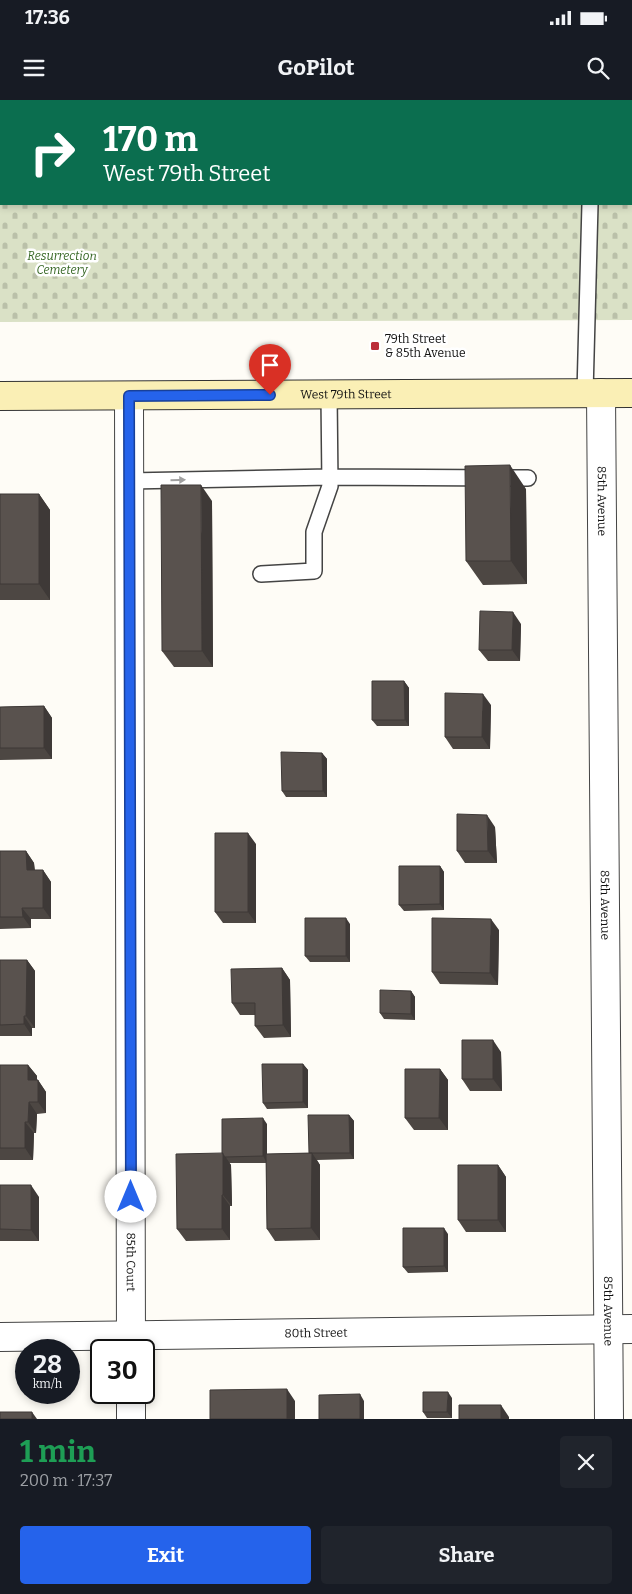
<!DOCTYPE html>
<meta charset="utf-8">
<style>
:root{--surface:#171b24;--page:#20242c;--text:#f1f3f6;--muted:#9ea1a6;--accent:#2563eb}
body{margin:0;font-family:Bitter,serif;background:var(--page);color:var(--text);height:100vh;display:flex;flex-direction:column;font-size:19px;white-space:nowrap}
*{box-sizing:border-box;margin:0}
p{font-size:16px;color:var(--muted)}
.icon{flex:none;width:28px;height:28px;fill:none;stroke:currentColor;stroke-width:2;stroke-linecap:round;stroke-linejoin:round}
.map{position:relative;height:1319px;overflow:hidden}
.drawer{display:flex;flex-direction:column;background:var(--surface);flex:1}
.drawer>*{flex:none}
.hud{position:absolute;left:0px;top:0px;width:632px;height:105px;box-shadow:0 2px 8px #0003;background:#0b6e4f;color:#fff;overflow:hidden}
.speed{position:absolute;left:15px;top:1239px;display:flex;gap:10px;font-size:25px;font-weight:700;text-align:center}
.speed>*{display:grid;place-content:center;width:65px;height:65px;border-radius:50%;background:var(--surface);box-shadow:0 2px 8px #0003;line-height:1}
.speed small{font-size:12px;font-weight:400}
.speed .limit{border:2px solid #111;border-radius:8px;background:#fff;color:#111}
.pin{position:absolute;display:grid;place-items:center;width:42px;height:42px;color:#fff;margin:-51px -21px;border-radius:50% 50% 50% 0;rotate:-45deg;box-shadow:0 0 5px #0007}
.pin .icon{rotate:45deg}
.me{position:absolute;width:55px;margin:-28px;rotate:0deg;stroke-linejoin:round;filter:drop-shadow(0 0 4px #0008)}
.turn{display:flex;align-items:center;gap:18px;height:105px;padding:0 20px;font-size:22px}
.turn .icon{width:65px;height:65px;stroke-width:2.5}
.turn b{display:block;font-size:35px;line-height:42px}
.round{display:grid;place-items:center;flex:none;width:52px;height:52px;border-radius:5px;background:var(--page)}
.overview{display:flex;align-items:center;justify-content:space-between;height:85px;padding:0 20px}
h1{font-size:30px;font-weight:700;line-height:38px;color:#1e9e55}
.primary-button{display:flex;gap:10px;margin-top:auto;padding:10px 20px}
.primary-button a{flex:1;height:58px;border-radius:5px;background:var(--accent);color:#fff;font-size:20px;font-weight:700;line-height:58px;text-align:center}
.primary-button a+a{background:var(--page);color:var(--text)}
.status{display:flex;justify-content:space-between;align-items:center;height:35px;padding:0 25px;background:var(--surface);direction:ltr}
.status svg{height:14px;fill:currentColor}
header{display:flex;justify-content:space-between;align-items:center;height:65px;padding:0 20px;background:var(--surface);font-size:22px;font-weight:700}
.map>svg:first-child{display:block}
.cemetery{fill:url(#cemetery-stones);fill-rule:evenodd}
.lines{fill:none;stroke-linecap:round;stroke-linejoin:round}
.lane-casing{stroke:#444;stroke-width:18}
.street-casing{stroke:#444;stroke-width:30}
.secondary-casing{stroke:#333;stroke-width:30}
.lane{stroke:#fff;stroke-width:15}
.street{stroke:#fff;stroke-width:28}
.secondary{stroke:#faefb5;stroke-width:28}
.wall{fill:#4d4743}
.shaded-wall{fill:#3e3937}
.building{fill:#59524e;stroke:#3e3937}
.oneway{fill:#a0a0a0}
.route-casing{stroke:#184099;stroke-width:12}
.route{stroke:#2563eb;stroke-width:9}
.poi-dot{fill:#bb2f3d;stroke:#fff;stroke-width:2}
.labels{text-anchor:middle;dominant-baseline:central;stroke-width:5;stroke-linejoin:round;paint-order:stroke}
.park-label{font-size:12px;font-style:italic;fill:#356623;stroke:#fff}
.poi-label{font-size:12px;fill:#111;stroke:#fff;text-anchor:start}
.street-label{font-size:12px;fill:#111;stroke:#fff}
</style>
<div class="status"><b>17:36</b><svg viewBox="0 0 49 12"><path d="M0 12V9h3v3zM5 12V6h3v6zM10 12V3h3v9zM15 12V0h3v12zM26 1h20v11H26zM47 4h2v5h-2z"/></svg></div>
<header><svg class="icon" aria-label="menu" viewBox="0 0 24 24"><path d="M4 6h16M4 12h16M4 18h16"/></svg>GoPilot<svg class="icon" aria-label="search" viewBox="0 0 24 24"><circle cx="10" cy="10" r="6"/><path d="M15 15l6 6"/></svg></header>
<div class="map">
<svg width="632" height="1319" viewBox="0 0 632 1319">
<defs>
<pattern id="cemetery-stones" width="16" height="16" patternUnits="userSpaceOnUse" patternTransform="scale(1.25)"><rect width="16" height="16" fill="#dae1c6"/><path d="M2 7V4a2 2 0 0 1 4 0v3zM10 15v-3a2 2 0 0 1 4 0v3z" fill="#bac0a9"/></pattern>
</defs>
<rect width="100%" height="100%" fill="#fefcf6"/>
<path class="cemetery" d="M 0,0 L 632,0 L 632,220 L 0,222 ZM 1,1 L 631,1 L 631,104 L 1,104 Z"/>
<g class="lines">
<g class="lane-casing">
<path id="lane" d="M 631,3 L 632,2
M 585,293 L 590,104
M 129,381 L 330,377 L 528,378
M 261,474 L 314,471 L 314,432 L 330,386 L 329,294"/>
</g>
<g class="street-casing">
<g id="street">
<path id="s1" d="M 601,293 L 609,1319"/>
<path id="s2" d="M 129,296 L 131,1250"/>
<path id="s3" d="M 0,1237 L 632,1229"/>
<path d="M 131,1319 L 131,1292"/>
</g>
</g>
<g class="secondary-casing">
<g id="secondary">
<path id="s4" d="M 0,296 L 632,293"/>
</g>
</g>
<use href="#lane" class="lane"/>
<use href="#street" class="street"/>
<use href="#secondary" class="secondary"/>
</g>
<path class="wall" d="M 526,389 L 527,484 L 483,485 L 466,461 Z
M 0,394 L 39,394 L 50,410 L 50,500 L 0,500 Z
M 212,401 L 213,567 L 174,567 L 162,551 Z
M 521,524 L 520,561 L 488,561 L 479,550 Z
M 404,581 L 409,588 L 409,626 L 377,626 L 372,620 Z
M 491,605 L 490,649 L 453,649 L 445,637 Z
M 44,606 L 52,618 L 52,659 L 0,660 L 0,607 Z
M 322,653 L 327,659 L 327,697 L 286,697 L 282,691 Z
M 495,727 L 497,763 L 465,763 L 457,751 Z
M 256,744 L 256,823 L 223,823 L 215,812 Z
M 0,751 L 26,751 L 34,763 L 35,770 L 43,770 L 51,782 L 51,819 L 31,819 L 31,828 L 0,829 Z
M 440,766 L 444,772 L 444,810 L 404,811 L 399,805 Z
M 350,824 L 350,862 L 310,862 L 305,856 Z
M 499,830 L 498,885 L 440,884 L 432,872 Z
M 0,860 L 27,860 L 35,871 L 35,928 L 32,928 L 32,936 L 0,936 Z
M 282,868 L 290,880 L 291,937 L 264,938 L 255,926 L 255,915 L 240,915 L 232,903 Z
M 411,891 L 415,897 L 415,920 L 384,919 L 380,913 Z
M 501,952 L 502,991 L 470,991 L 462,979 Z
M 303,964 L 308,970 L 308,1008 L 267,1009 L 263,1003 Z
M 0,965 L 28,965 L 37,976 L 37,980 L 38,980 L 46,992 L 46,1013 L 37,1014 L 36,1033 L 34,1033 L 33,1060 L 0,1060 Z
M 440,969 L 448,980 L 448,1030 L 414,1030 L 405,1018 Z
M 349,1015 L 354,1021 L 354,1059 L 317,1060 L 320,1065 L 320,1140 L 275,1141 L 267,1129 L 266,1063 L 229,1063 L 231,1065 L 232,1106 L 230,1106 L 230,1140 L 186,1141 L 177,1129 L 222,1053 L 267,1024 L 267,1054 L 309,1053 Z
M 498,1065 L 506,1077 L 506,1132 L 466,1132 L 458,1120 Z
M 0,1085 L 39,1097 L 39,1141 L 0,1141 Z
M 448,1134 L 448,1172 L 408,1173 L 403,1167 Z
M 452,1298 L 452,1318 L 427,1318 L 423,1312 Z"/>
<path class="shaded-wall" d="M 510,365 L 526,389 L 527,484 L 511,461 Z
M 201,385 L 212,401 L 213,567 L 202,551 Z
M 39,394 L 50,410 L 50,500 L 39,484 Z
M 513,512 L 521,524 L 520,561 L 512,550 Z
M 404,581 L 409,588 L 409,626 L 405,620 Z
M 483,594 L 491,605 L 490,649 L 482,637 Z
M 44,606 L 52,618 L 52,659 L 44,648 Z
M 322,653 L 327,659 L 327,697 L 323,691 Z
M 487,715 L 495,727 L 497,763 L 488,751 Z
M 248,733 L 256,744 L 256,823 L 248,812 Z
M 26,751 L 34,763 L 35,781 L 27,770 Z
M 440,766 L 444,772 L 444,810 L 440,804 Z
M 43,770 L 51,782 L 51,819 L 43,808 Z
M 22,808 L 31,819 L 31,828 L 23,817 Z
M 346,818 L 350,824 L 350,862 L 346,856 Z
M 491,819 L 499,830 L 498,885 L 490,873 Z
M 27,860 L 35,871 L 35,928 L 26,916 Z
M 282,868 L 290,880 L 291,937 L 283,925 Z
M 411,891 L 415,897 L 415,920 L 411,914 Z
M 24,916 L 32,928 L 32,936 L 24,924 Z
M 493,940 L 501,952 L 502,991 L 493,979 Z
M 303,964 L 308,970 L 308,1008 L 303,1002 Z
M 28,965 L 37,976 L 37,992 L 28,980 Z
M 440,969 L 448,980 L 448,1030 L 439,1018 Z
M 38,980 L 46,992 L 46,1013 L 38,1002 Z
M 29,1002 L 37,1014 L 36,1033 L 28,1022 Z
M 349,1015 L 354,1021 L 354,1059 L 350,1053 Z
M 263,1018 L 267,1024 L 267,1063 L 263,1056 Z
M 25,1022 L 34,1033 L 33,1060 L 25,1048 Z
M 223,1053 L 231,1065 L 232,1106 L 223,1095 Z
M 312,1053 L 320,1065 L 320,1140 L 311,1128 Z
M 498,1065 L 506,1077 L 506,1132 L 498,1120 Z
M 31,1085 L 39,1097 L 39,1141 L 31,1130 Z
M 222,1095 L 230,1106 L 230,1140 L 222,1129 Z
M 444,1128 L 448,1134 L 448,1172 L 444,1166 Z
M 287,1289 L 295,1301 L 295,1319 L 287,1319 Z
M 448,1292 L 452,1298 L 452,1318 L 447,1312 Z
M 360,1294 L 364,1301 L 364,1319 L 360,1319 Z
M 501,1305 L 509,1317 L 509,1319 L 501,1319 Z
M 32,1312 L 37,1319 L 32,1319 Z"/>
<path class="building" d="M 510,365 L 511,461 L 466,461 L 465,366 Z
M 161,385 L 201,385 L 202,551 L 162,551 Z
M 0,394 L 39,394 L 39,484 L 0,484 Z
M 480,511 L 513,512 L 512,550 L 479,550 Z
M 372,581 L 404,581 L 405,620 L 372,620 Z
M 445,593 L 483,594 L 482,637 L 445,637 Z
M 44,606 L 44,648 L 0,648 L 0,607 Z
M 281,652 L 322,653 L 323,691 L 282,691 Z
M 457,714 L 487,715 L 488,751 L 457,751 Z
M 215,733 L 248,733 L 248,812 L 215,812 Z
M 0,751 L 26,751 L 27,770 L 43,770 L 43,808 L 22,808 L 23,817 L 0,817 Z
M 399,766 L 440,766 L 440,804 L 399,805 Z
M 305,818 L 346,818 L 346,856 L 305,856 Z
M 432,818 L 491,819 L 490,873 L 432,872 Z
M 0,860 L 27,860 L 26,916 L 24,916 L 24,924 L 0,925 Z
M 282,868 L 283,925 L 255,926 L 255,903 L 232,903 L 231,869 Z
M 380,890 L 411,891 L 411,914 L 380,913 Z
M 462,940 L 493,940 L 493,979 L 462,979 Z
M 262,964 L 303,964 L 303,1002 L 263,1003 Z
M 0,965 L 28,965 L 28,980 L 38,980 L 38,1002 L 29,1002 L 28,1022 L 25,1022 L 25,1048 L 0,1048 Z
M 405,969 L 440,969 L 439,1018 L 405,1018 Z
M 308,1015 L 349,1015 L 350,1053 L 309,1053 Z
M 263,1018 L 263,1056 L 225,1057 L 222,1053 L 222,1019 Z
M 223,1053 L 223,1095 L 222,1095 L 222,1129 L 177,1129 L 176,1054 Z
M 312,1053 L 311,1128 L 267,1129 L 266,1054 Z
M 458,1065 L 498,1065 L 498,1120 L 458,1120 Z
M 0,1085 L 31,1085 L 31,1130 L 0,1129 Z
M 403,1128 L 444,1128 L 444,1166 L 403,1167 Z
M 287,1289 L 287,1319 L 210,1319 L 210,1290 Z
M 423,1292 L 448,1292 L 447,1312 L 423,1312 Z
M 360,1294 L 360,1319 L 319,1319 L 319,1295 Z
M 459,1305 L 501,1305 L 501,1319 L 459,1319 Z
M 0,1312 L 32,1312 L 32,1319 L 0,1319 Z"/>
<defs><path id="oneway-solid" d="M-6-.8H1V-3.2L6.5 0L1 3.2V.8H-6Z" transform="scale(1.25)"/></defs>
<use class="oneway" href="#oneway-solid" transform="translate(178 380) rotate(-1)"/>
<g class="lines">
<g class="route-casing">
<path id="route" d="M 131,1097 L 129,296 L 270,295"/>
</g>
<use href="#route" class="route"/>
</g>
<rect class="poi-dot" x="370" y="241" width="10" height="10" rx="2.5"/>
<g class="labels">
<g class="park-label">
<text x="62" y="156">Resurrection<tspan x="62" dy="14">Cemetery</tspan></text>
</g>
<g class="poi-label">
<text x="385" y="239">79th Street<tspan x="385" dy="14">&amp; 85th Avenue</tspan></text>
</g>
<g class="street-label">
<text stroke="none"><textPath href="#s4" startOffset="346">West 79th Street</textPath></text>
<text stroke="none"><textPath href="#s1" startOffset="108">85th Avenue</textPath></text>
<text stroke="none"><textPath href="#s1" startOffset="512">85th Avenue</textPath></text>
<text stroke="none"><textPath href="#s2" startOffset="866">85th Court</textPath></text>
<text stroke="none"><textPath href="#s1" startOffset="918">85th Avenue</textPath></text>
<text stroke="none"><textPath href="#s3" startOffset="316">80th Street</textPath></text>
</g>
</g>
</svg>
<div class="speed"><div>28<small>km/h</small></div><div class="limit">30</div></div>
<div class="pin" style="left:270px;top:295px;background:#d93025"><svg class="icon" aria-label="arrive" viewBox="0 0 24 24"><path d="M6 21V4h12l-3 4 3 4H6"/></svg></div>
<svg class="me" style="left:131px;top:1097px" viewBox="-20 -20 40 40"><circle r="19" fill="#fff"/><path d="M0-13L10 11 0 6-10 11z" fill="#2563eb"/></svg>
<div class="hud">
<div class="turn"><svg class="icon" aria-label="right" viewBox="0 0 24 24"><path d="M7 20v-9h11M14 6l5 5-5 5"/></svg><div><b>170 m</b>West 79th Street</div></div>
</div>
</div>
<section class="drawer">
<div class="overview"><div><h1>1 min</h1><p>200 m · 17:37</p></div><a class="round"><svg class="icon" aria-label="close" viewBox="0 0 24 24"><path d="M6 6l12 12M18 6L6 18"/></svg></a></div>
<div class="primary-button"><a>Exit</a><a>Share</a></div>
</section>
